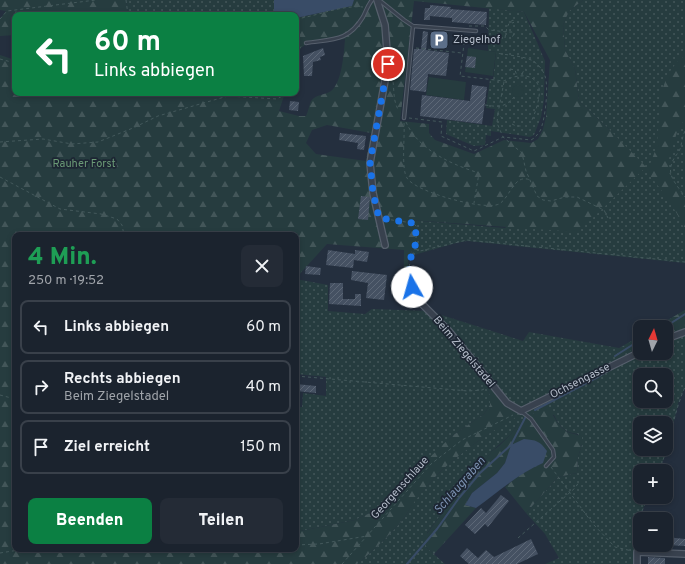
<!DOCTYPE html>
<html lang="de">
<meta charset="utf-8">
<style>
:root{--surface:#1b232e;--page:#242b36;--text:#f1f3f6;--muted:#a0a4aa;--line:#39404a;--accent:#0b8043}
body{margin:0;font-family:Overpass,sans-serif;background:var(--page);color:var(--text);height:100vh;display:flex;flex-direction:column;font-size:15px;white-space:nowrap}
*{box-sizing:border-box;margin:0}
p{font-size:13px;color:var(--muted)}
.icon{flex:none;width:22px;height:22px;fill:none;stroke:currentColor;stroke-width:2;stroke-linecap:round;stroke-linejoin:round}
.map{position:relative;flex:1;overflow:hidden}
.sheet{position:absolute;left:12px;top:232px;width:287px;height:320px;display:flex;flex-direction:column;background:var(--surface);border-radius:8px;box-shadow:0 2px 6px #0003,0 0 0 1px var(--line)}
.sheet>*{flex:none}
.hud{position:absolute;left:12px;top:12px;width:287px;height:84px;border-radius:8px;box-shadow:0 2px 6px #0003,0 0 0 1px var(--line);background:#0b8043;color:#fff;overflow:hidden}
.needle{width:26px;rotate:5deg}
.tools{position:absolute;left:633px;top:320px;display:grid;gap:8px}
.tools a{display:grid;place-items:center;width:40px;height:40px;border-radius:8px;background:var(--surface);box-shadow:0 2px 6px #0003,0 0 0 1px var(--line);font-size:20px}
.pin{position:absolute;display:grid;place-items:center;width:34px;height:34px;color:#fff;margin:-17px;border:2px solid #fff;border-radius:50%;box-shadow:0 1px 4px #0007}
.me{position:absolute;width:44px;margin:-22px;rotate:353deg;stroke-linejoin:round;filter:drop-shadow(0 0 3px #0008)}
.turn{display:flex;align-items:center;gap:14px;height:84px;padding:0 16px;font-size:18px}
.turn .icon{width:52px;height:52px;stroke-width:2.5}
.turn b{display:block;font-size:28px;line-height:34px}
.round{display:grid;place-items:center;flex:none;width:42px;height:42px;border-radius:8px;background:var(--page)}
.head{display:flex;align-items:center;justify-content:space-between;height:68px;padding:0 16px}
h1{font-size:24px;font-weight:800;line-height:30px;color:#1e9e55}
.button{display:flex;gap:8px;margin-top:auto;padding:8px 16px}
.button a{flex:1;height:46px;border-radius:8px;background:var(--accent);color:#fff;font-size:16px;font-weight:800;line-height:46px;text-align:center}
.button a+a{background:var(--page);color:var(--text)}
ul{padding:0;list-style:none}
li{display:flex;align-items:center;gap:12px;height:54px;margin:0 8px 6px;padding:0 8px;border:2px solid var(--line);border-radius:8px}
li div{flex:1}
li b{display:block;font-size:15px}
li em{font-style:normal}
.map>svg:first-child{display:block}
.grass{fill:url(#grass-dots);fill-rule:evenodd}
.forest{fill:url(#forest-firs);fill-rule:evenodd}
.pitch{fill:#263c3f}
.water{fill:#394c67}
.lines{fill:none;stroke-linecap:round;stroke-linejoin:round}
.stream{stroke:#394c67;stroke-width:2}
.building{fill:url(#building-hatch)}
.lane-casing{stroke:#565f6c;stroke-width:4.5}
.street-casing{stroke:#565f6c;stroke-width:8}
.path{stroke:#44595c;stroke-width:1;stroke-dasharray:3 3;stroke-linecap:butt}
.lane{stroke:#38414e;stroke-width:2.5}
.street{stroke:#38414e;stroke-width:5.5}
.route{stroke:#1a73e8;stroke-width:7;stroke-dasharray:0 12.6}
.labels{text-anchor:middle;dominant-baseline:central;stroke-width:3.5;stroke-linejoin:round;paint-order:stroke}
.poi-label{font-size:11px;fill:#b4bcc9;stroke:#1d2633;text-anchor:start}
.park-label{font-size:11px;fill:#6b9a76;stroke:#1d2633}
.street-label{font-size:11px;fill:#b4bcc9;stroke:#1d2633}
.water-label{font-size:12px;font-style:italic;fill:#7c92b1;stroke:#1d2633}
</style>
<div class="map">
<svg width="685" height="564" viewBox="0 0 685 564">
<defs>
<pattern id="grass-dots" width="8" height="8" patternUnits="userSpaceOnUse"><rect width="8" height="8" fill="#263c3f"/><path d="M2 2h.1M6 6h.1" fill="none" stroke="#435659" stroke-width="1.8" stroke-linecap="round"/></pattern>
<pattern id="forest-firs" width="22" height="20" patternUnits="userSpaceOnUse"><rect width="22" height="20" fill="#263c3f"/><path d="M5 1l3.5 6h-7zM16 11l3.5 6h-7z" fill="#435659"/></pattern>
<pattern id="building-hatch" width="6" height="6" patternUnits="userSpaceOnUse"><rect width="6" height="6" fill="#455162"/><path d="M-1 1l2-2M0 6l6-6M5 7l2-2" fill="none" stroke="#5d6877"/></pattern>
</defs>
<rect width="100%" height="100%" fill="#242f3e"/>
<path class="grass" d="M 126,0 L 274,0 L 274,15 L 128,15 Z
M 583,0 L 685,0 L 685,263 L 467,241 L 456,243 L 414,255 L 411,253 L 413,248 L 409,220 L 505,228 L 610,130 L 579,101 L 575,69 L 565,50 L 563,25 L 569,11 Z
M 489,8 L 524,12 L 545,61 L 544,100 L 541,117 L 534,135 L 530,137 L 491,131 L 491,136 L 486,135 L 485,145 L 474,146 L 446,134 L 447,120 L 492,126 L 495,109 L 486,108 L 490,79 L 493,80 L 496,52 L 488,51 Z
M 296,279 L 328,285 L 328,311 L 365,314 L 372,309 L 429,311 L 523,341 L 529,332 L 619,348 L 640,336 L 640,353 L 666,353 L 666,327 L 656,327 L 685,310 L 685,387 L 679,400 L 667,450 L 659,471 L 640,471 L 640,497 L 648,497 L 636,525 L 637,564 L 545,564 L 559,558 L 545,534 L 526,513 L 558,477 L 577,473 L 578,457 L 582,444 L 578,434 C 565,433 559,426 554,415 L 532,414 L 517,425 L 511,434 L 492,451 L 486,459 L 476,467 L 470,479 L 462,486 L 427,533 L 426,547 L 445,564 L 357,564 C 374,550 391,534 405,517 C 408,512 411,506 414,501 C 421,493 429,484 436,476 C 456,456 490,431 514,418 L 512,410 L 492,387 L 488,389 L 490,395 L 490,405 L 484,414 L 452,436 L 405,486 L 383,507 L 355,520 L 296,532 L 296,407 L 302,407 L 303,393 L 326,396 L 326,377 L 296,374 ZM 640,375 L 666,375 L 666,401 L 640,401 ZM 640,423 L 666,423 L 666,449 L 640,449 Z"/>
<path class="forest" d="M 0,0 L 126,0 L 128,15 L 15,15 L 15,35 L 0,36 L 0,19 L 6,11 L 0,10 Z
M 354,0 L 583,0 L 569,11 L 563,25 L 565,50 L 575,69 L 579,101 L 610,130 L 646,167 L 578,232 L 410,220 L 415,227 L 416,233 L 413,248 L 408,261 L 411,287 L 415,292 L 413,295 C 402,283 404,266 404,250 L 327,244 L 296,278 L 296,235 L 15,235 L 15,549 L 296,549 L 296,532 L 355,520 L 383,507 L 405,486 L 427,460 L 452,436 L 484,414 L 490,405 L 490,395 L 488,389 L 492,387 L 512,410 L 515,418 C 490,431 456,456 436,476 C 429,484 421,493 415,501 C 411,506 408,512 405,517 C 391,534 374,550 357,564 L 0,564 L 0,55 L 15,60 L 15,93 L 285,93 L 279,111 L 299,116 L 306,116 C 308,112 310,103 311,101 C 316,94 326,95 331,91 C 342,83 344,52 345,39 L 305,45 L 301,48 L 296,57 L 296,18 L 351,6 ZM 414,1 L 524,12 L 550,60 L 546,117 L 543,129 L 538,139 L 531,143 L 504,140 L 474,154 L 435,140 L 429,133 L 429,124 L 400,121 ZM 327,125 L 371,133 L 366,161 L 316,154 L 306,143 L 312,130 Z
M 682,55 L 685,65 L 685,121 L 683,122 L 677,132 L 669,158 L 668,171 L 685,200 L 685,230 C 676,209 662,190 647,172 L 657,146 L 661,93 L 668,74 Z
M 685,310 L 685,325 L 666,334 L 666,327 L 656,327 Z
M 640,336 L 640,345 L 621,356 L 620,348 Z
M 547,407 C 554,415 558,426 566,431 C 572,435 577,433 582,437 L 582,444 L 578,457 L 577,473 L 558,477 L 526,513 L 505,487 L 519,475 L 542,463 L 508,455 L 505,463 L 497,473 L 472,493 L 465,505 L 476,508 L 434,554 L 426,547 L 423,539 L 462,486 L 470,479 L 476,467 L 486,459 L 492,451 L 499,446 L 511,434 L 517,425 L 525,418 L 532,414 Z"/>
<path class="pitch" d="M 468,48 L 496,52 L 493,76 L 465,72 Z
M 429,77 L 466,82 L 464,100 L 426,95 Z
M512 91a6 6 0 1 1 12 0a6 6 0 1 1-12 0Z"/>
<path class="water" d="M 274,0 L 354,0 L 352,6 L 296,18 L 296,15 L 274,15 Z
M 524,439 C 536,440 540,441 547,451 L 543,463 C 518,474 498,492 476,508 L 465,505 L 472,493 L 497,473 L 505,463 L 511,445 Z"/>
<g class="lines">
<path class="stream" d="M 665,327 L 685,314
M 615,356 L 640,340
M 535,410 L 598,377 L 611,369
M 407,564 L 437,529 L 459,498 L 480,473 L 511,445 L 525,418"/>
</g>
<path class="building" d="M 430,5 L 451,7 L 450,9 L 487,12 L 486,25 L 452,22 L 452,18 L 430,16 L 430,20 L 424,20 L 425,8 L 430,8 Z
M 423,31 L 428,32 L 426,50 L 449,53 L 446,76 L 428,74 L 426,92 L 410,90 L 414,49 L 421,49 Z
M 323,48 L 325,55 L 320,57 L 321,60 L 313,62 L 312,76 L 304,76 L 303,56 Z
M 467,56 L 476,57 L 475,68 L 465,67 Z
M 472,85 L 487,87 L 482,124 L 420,116 L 422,95 L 470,101 Z
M 290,101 L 299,102 L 298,111 L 289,110 Z
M 340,133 L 366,136 L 364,150 L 357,149 L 358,143 L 339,140 Z
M 361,196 L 370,197 L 368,220 L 358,219 Z
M 328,250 L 355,254 L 355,250 L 369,252 L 367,262 L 354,260 L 353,268 L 326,265 Z
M 306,266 L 321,268 L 320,275 L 305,274 Z
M 352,271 L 387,275 L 384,300 L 366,298 L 368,283 L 351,280 Z
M 330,283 L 343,283 L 343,299 L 355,299 L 355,294 L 361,294 L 361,306 L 329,304 Z
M 296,384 L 316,386 L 316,393 L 296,391 Z
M 501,495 L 509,501 L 488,527 L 485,524 L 475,534 L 465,525 L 481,508 L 486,513 Z
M 666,537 L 685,539 L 685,546 L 666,545 Z
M 531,539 L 538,554 L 517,564 L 469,564 L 460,556 L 467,548 L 478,558 L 486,550 L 494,557 Z
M 648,557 L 665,558 L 665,564 L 648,564 Z"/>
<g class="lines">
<g class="lane-casing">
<path id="lane" d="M 379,0 L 404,20 L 413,26 L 476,31
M 306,43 C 332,39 348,42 363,17 C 366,11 368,5 372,0
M 404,118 L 413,26
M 522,412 L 531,419 L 553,450 L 554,457 L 546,466"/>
</g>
<g class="street-casing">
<path id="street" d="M 377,0 L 385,25 L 388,64 L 370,163 L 373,193 L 385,245
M 408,290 L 448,330 L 507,403 L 521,411 L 640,352
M 666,339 L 685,332
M 637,564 L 637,552 L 685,554"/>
</g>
<path class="path" d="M 126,0 L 128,15
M 0,19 L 7,11 L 96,0
M 296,19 C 317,16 341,5 363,7
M 469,26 L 485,26 L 489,30 L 507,32 L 512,32 L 514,33 L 513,36 L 511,37
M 465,36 L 460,76 L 504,81 C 514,75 535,71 539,88 C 541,96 535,114 531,122
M 505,38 C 506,31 507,23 513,20 L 515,21 L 513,23 L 510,22
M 416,48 L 462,53
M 296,54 L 302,45
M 0,59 L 15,63
M 510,69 L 515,70 L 517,76
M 522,74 L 524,70 L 526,69
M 392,76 C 395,88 392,100 399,111
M 504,82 L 498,113 L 504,121
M 485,105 C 499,107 504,108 514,97
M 498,113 L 497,123 L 503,137 L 522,153 L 526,171 L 537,196 L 543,200 L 551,201 L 565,197 L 577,197 L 604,210 L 608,218
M 409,118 L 442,122 L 441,136 L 474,151 L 503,137 L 531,140 C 535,138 537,135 540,131 C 545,121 549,87 545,76 C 543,70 538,64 533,61 C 525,56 506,55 496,53
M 406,122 C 418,150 453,165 479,173 L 474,203
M 404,123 C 405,136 401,169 407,178 C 415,192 485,211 499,204 C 510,198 514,173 530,180
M 512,124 L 516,126 L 521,126
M 685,131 C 682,137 682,143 680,149 C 678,154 673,158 672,163 C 666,176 679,187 685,197
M 0,142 L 43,139 L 72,144 L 98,142 L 133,128 L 158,116 L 228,96 L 277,99 L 284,95 L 284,93
M 0,177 L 60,209 L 101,214 L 117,219 L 122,225 L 124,235
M 385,219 L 413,223 L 417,227 L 415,249 L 411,257 L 409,268 L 412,285
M 415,249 L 420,251 L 467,240 L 685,262
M 296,376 L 468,391 L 482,390 L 486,388
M 0,395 L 15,399
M 551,467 L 593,524 L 615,547 L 632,551
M 659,471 C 670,444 673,414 685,387
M 518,538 L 575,488 L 579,482
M 296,545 L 319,544 L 367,536
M 636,546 L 636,525 L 648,497
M 0,553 L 25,549
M 342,564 L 431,464 L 462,440 L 513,415"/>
<use href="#lane" class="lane"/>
<use href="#street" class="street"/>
</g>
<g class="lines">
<path class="route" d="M 388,64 L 370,162 L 373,193 L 379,218 L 413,223 L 416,227 L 415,249 L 411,257 L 409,268 L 412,287"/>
</g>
<defs>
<g id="parking-square" transform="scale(1)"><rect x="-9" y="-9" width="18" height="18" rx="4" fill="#5c6f8a" stroke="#1d2633"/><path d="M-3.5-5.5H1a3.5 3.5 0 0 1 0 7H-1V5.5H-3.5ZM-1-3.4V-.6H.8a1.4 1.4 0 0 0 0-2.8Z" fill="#fff"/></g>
</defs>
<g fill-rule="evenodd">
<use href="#parking-square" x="439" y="40"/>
</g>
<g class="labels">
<g class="poi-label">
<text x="453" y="40">Ziegelhof</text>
</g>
<g class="park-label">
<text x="84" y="164">Rauher Forst</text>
</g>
<g class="street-label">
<text transform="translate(464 352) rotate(50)">Beim Ziegelstadel</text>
<text transform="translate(580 381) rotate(-27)">Ochsengasse</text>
<text transform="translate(400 488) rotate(-48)">Georgenschlaue</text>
</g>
<g class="water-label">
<text transform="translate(460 486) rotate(-49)">Schlaugraben</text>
</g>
</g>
</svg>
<div class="tools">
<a><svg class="needle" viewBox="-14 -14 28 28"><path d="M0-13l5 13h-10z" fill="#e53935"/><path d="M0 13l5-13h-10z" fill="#a0a4aa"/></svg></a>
<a><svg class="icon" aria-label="search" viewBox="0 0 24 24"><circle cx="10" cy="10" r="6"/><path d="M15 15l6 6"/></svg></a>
<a><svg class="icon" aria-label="layers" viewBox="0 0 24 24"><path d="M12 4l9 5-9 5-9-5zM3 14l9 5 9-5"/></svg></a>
<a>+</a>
<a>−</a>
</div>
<div class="pin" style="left:388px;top:64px;background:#d93025"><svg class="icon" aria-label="arrive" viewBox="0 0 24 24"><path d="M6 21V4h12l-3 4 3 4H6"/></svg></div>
<svg class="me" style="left:412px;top:287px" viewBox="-20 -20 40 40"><circle r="19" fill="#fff"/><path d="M0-13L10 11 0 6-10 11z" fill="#1a73e8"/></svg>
<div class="hud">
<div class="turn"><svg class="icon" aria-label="left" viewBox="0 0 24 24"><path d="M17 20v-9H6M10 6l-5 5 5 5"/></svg><div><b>60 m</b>Links abbiegen</div></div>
</div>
<section class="sheet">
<div class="head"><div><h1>4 Min.</h1><p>250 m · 19:52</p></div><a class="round"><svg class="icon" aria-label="close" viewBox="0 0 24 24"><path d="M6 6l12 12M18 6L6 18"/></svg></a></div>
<ul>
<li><svg class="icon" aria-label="left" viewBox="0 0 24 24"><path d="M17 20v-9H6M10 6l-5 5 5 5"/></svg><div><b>Links abbiegen</b></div><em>60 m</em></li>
<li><svg class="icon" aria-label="right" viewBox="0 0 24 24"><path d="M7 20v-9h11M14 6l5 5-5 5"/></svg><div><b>Rechts abbiegen</b><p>Beim Ziegelstadel</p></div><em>40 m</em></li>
<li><svg class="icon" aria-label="arrive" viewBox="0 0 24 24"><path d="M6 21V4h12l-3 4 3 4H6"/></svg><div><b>Ziel erreicht</b></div><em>150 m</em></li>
</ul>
<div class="button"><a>Beenden</a><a>Teilen</a></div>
</section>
</div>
